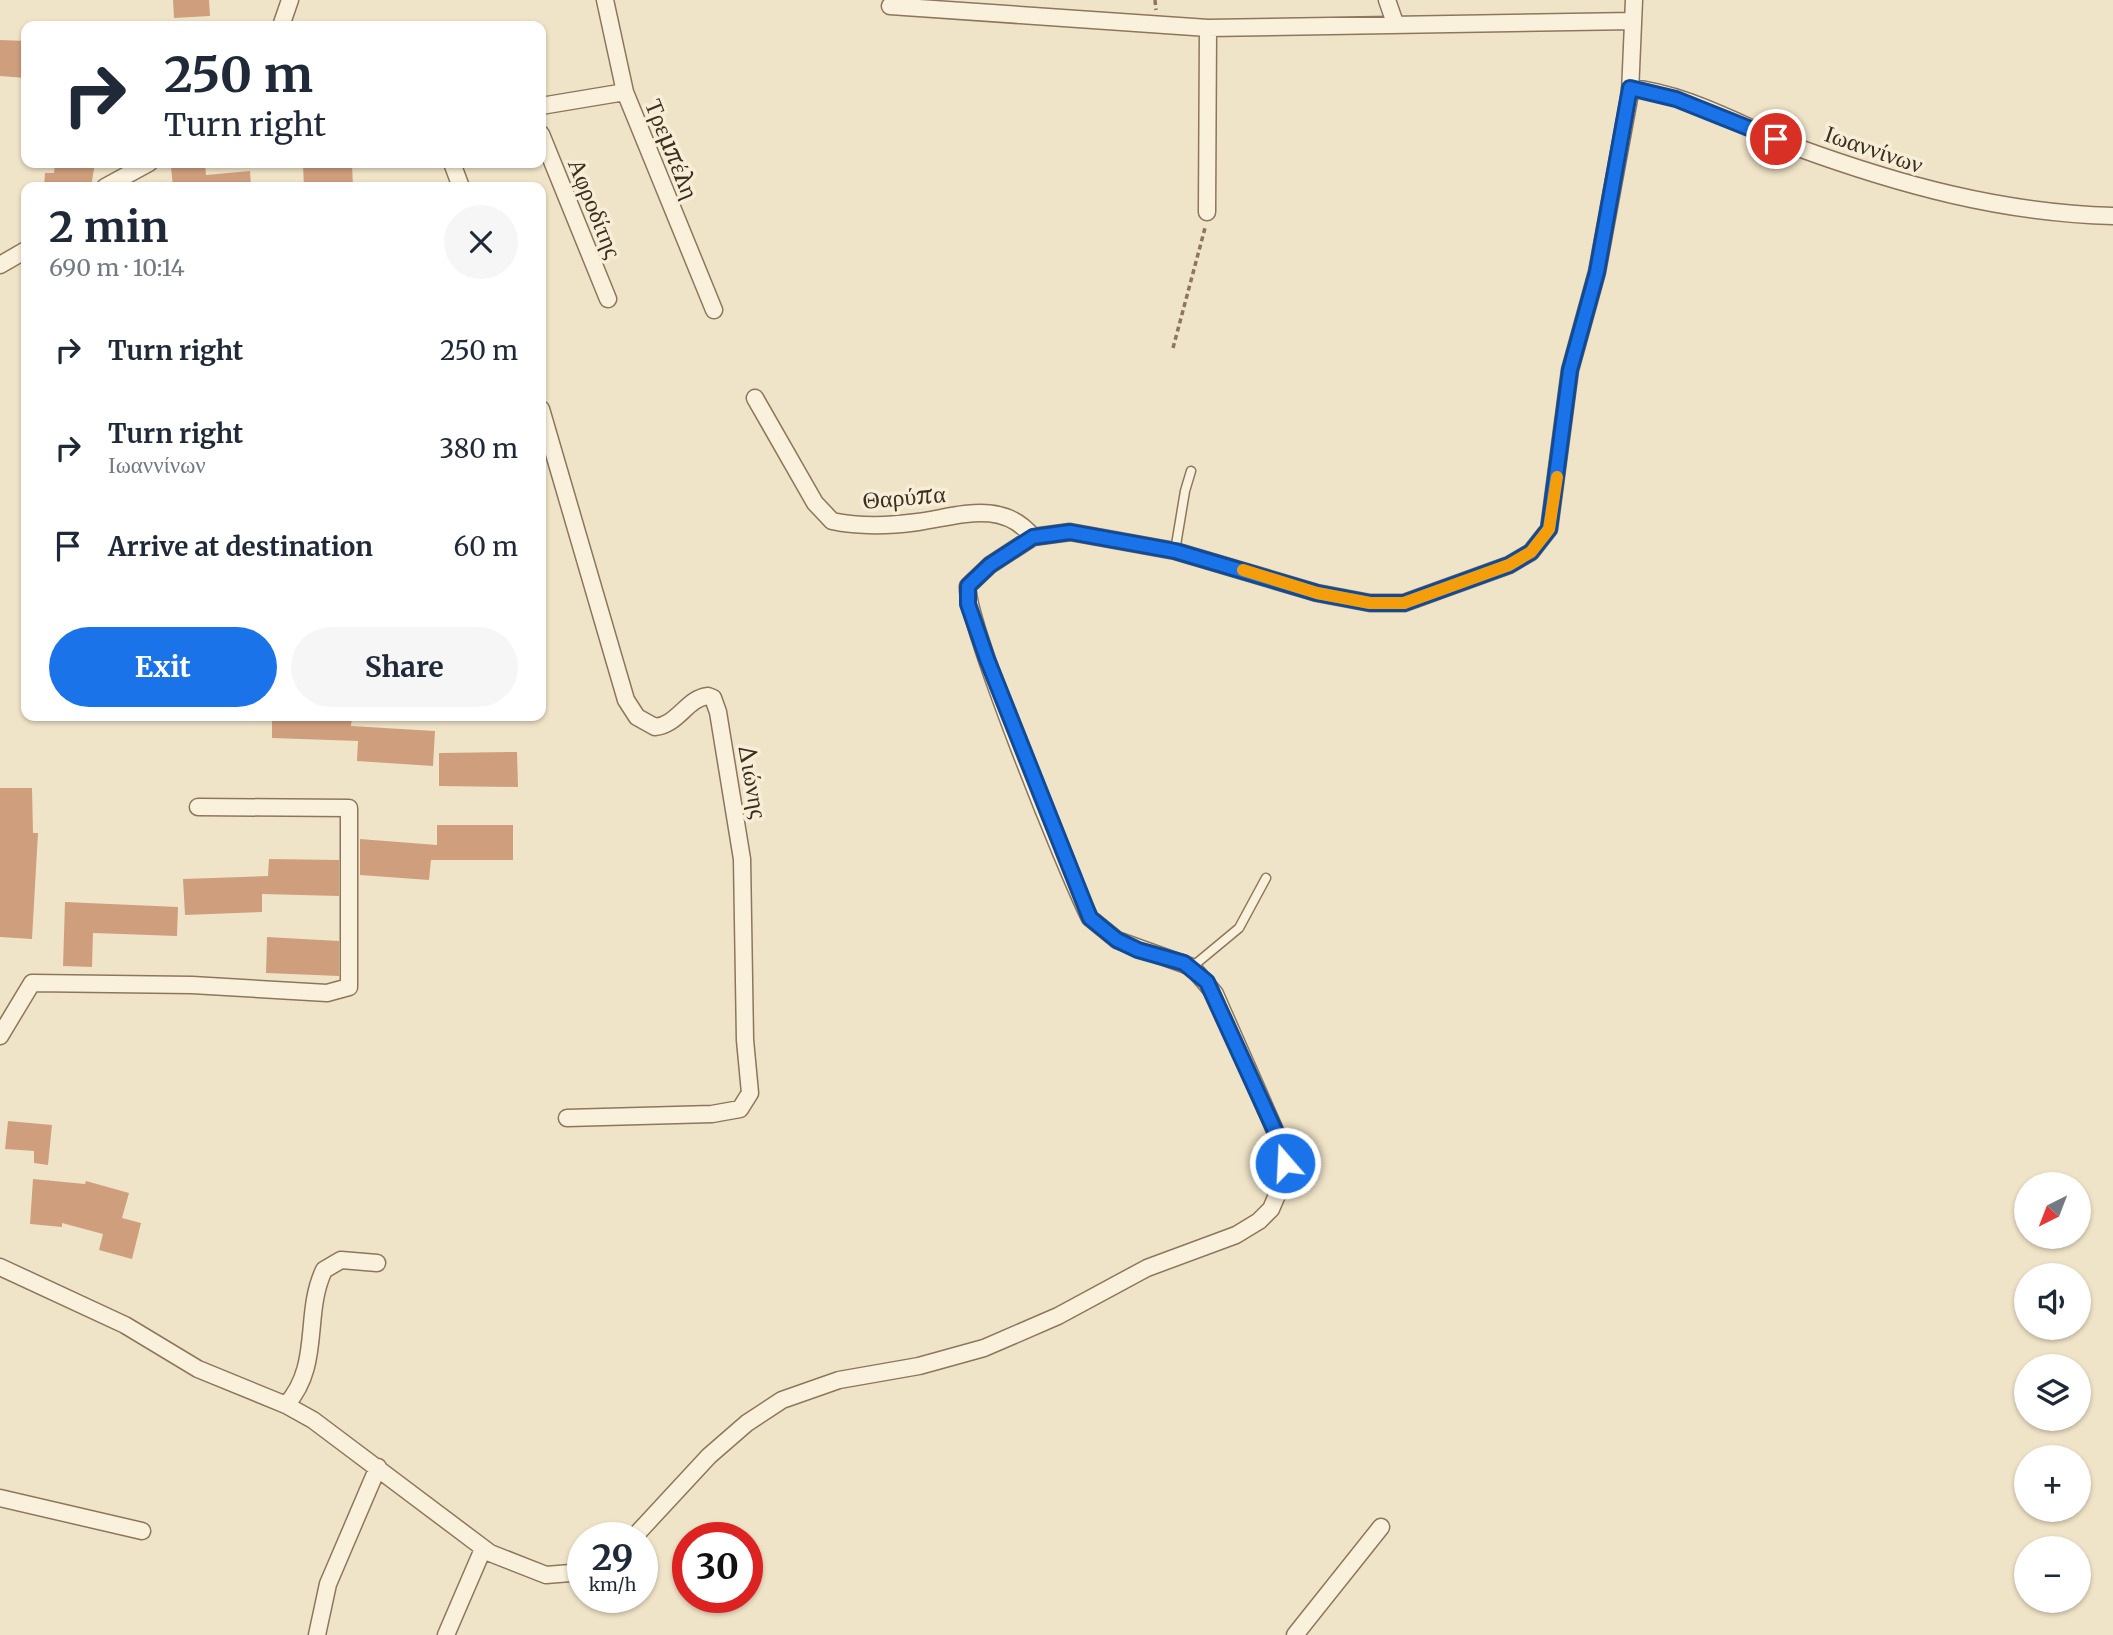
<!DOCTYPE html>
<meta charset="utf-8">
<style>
:root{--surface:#fff;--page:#f6f6f7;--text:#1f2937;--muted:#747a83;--accent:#1a73e8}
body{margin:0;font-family:Merriweather,serif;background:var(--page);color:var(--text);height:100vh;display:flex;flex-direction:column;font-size:26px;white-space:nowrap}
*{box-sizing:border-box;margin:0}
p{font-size:23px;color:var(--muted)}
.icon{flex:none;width:38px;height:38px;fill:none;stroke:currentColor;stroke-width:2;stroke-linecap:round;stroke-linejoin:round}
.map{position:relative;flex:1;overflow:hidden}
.side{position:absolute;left:21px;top:182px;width:525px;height:539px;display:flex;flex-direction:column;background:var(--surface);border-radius:14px;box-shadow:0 2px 5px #0004}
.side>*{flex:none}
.top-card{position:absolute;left:21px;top:21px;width:525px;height:147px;border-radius:14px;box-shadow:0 2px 5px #0004;background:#fff;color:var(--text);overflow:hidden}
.needle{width:46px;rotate:222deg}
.controls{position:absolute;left:2014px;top:1172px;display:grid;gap:14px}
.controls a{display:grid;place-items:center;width:77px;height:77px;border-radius:50%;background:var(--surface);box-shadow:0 2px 5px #0004;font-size:35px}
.speed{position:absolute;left:567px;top:1522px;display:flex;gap:14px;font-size:35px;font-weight:700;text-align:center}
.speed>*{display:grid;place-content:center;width:91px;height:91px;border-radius:50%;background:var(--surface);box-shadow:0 2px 5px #0004;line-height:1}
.speed small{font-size:18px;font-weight:400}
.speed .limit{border:10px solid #d22;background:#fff;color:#111}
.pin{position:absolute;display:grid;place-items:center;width:60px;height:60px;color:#fff;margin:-30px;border:4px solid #fff;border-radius:50%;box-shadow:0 2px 7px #0007}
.me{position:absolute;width:77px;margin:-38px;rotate:341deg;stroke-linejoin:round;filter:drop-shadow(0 0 5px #0008)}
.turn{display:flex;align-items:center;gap:24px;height:147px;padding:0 28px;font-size:32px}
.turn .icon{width:91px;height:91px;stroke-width:2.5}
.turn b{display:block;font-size:49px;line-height:60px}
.round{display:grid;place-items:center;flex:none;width:74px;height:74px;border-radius:37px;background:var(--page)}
.head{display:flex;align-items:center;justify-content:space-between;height:119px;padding:0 28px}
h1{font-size:42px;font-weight:700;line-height:52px}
.cta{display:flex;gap:14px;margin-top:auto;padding:14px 28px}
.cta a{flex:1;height:80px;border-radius:42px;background:var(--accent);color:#fff;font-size:28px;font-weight:700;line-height:80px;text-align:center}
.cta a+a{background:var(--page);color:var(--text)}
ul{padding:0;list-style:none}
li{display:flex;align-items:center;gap:21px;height:98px;padding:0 28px}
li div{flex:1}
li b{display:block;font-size:26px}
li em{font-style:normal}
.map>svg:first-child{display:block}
.building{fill:#cf9f7d}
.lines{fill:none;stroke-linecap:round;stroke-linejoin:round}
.lane-casing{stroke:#8d765c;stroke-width:11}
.street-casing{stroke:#8d765c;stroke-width:19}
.path{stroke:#8d765c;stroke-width:3.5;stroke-dasharray:5 3.5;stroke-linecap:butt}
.lane{stroke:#faf1dc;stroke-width:8}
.street{stroke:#faf1dc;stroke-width:16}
.route-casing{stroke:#114b97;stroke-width:18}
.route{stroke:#1a73e8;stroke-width:12}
.slow{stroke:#f59e0b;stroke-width:12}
.labels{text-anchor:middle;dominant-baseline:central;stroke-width:7;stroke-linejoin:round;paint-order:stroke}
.street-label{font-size:24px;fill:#3d2e20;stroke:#f7eed8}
</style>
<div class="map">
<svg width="2113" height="1635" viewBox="0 0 2113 1635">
<rect width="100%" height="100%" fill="#f0e4c8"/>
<path class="building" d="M 173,0 L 209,0 L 210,16 L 174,18 Z
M 0,40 L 26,41 L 26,78 L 0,76 Z
M 55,163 L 95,163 L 91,187 L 44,187 L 45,173 L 54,173 Z
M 205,164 L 206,175 L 250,171 L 251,187 L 173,187 L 171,167 Z
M 352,164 L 353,187 L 304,187 L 303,165 Z
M 272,716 L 352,716 L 351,726 L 435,731 L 433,766 L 357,761 L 358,741 L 272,738 Z
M 517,752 L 518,787 L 439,786 L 439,753 Z
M 0,788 L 32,788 L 33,833 L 38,833 L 32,939 L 0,937 Z
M 437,825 L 513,825 L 513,860 L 431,860 L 429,880 L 360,875 L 360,839 L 437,845 Z
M 269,859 L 339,860 L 339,896 L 262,894 L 262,912 L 185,915 L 183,879 L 268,876 Z
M 65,902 L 178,907 L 177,936 L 93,933 L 92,967 L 63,966 Z
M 267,937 L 339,941 L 339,976 L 266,973 Z
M 8,1121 L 52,1125 L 48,1165 L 34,1163 L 34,1151 L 5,1149 Z
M 33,1179 L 85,1184 L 86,1181 L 129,1193 L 122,1218 L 141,1223 L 132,1259 L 99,1250 L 103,1234 L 62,1223 L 62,1227 L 30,1224 Z"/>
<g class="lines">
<g class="lane-casing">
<path id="lane" d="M 1175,551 L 1185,491 L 1191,471
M 1192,967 L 1239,928 L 1266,878"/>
</g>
<g class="street-casing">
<path id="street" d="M 605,0 L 625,92 L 714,310
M 1387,0 L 1395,23
M 890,6 L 1208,28 L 1633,21
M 281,26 L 290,0
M 1630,88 C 1687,93 1743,127 1796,147 C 1900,185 2002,213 2113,216
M 541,106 L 625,92
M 541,134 L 608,299
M 452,163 L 461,187
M 105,187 L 149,163
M 1207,212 L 1208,28
M 0,265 L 26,250
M 755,398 L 815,503 L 832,521 C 860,527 889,526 918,522 C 960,516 1002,499 1033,537
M 541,409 L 626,700 L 637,717 L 655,727 C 678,725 687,698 708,696 L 713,698 L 718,712 L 742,859 L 745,1040 L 750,1093 L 740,1109 L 712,1114 L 567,1118
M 0,1036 L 32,983 L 192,985 L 327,993 L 349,987 L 349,808 L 198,807
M 0,1267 L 125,1325 L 198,1369 L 286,1405 L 313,1420 L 490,1553 L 546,1575 L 583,1572
M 286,1405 C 322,1365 303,1314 324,1270 L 341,1260 L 377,1263
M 0,1498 L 142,1531
M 633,1538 L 709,1456 L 747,1423 L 782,1400 L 839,1380 L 919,1366 L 984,1348 L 1058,1316 L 1147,1268 L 1236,1235 L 1259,1221 L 1271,1209 L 1286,1174 L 1281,1144 L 1215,994 L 1192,967 L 1117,940 L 1090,918 C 1069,878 963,616 968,586 L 990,565 L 1033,537 L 1070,532 L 1175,551 L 1317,593 L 1370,603 L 1404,603 L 1509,565 L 1531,552 L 1549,529 L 1570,370 L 1597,272 L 1630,93 L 1634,0
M 317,1635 L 328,1584 L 378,1467
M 446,1635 L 483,1549
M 1295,1635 L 1381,1527"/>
</g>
<path class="path" d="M 1155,0 L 1156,10
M 1173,348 L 1205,228"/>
<use href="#lane" class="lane"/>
<use href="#street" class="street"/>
</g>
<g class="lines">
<g class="route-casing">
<path id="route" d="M 1285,1163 L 1281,1144 L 1207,982 L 1184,963 L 1138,950 L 1117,940 L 1090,918 L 987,659 L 968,604 L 968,586 L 990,565 L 1033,537 L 1070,532 L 1175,551 L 1317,593 L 1370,603 L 1404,603 L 1509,565 L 1531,552 L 1549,529 L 1570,370 L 1597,272 L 1630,88 L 1676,99 L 1776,139"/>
</g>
<use href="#route" class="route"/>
<path class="slow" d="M 1243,570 L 1317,593 L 1370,603 L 1404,603 L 1509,565 L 1531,552 L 1549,529 L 1557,477"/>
</g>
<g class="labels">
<g class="street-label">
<text transform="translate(672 149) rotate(68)">Τρεμπέλη</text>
<text transform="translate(1874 149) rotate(19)">Ιωαννίνων</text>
<text transform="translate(595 208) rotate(68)">Αφροδίτης</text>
<text transform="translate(904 497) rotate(-5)">Θαρύπα</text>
<text transform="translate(753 781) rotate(80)">Διώνης</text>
</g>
</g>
</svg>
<div class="controls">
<a><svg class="needle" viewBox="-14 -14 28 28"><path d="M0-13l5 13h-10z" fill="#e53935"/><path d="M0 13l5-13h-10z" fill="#747a83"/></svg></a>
<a><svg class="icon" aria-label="sound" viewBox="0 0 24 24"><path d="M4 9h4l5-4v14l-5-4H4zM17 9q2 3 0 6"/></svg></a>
<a><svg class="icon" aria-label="layers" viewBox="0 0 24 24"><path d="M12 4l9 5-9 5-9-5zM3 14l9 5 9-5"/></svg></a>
<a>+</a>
<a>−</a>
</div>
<div class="speed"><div>29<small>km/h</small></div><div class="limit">30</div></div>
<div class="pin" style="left:1776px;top:139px;background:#d93025"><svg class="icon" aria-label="arrive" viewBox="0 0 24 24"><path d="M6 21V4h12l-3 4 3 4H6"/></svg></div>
<svg class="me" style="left:1285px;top:1163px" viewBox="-20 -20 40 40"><circle r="17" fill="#1a73e8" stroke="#fff" stroke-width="3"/><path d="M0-11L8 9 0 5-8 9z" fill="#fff"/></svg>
<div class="top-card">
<div class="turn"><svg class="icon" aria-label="right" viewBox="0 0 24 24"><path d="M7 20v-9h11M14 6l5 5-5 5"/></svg><div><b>250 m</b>Turn right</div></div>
</div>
<section class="side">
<div class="head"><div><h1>2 min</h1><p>690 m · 10:14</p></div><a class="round"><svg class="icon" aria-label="close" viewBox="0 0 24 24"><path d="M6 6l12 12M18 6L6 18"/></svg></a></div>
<ul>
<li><svg class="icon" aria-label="right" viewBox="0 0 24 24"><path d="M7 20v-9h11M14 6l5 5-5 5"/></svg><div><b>Turn right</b></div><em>250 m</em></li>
<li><svg class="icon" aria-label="right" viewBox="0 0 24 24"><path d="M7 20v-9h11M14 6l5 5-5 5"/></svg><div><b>Turn right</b><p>Ιωαννίνων</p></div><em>380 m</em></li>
<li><svg class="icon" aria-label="arrive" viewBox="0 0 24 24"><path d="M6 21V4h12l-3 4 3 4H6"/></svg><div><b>Arrive at destination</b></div><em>60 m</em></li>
</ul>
<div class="cta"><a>Exit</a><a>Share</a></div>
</section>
</div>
